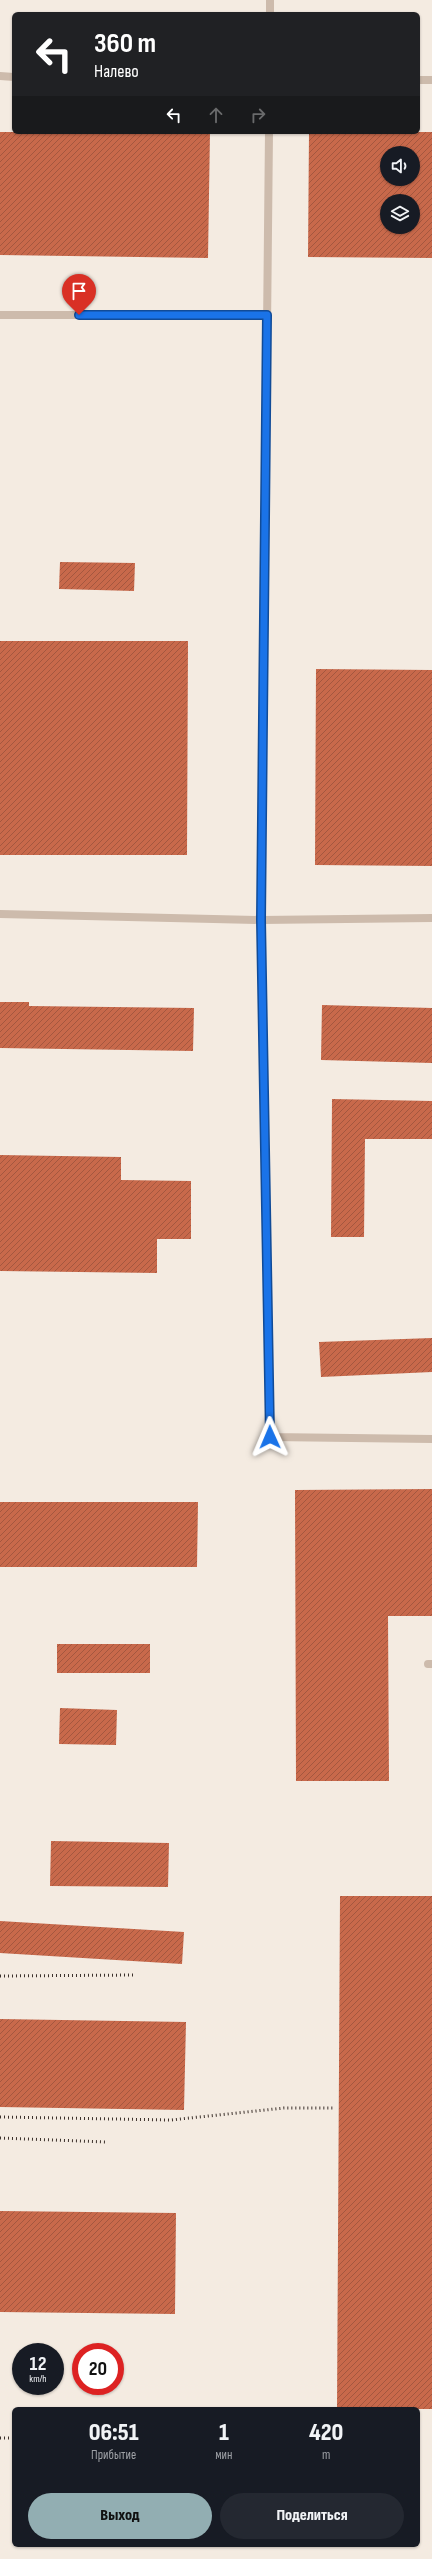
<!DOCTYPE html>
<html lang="ru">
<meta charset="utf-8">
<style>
:root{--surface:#171b24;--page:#242831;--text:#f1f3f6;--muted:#9ea1a6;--accent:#92aeb2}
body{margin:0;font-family:"Sofia Sans Condensed",sans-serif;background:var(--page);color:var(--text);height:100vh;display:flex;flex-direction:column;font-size:15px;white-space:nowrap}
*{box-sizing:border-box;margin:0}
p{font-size:13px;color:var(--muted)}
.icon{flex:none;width:22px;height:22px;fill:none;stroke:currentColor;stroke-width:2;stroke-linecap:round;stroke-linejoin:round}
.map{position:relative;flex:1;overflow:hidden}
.panel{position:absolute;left:12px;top:2407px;width:408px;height:140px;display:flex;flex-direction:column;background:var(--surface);border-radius:6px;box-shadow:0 1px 3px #0004}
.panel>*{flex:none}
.top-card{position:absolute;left:12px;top:12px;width:408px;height:122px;border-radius:6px;box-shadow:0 1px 3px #0004;background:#202124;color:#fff;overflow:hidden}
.buttons{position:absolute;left:380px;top:146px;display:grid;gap:8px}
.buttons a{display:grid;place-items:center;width:40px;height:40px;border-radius:50%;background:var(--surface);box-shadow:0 1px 3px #0004;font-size:20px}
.speed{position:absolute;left:12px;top:2343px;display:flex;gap:8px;font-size:20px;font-weight:700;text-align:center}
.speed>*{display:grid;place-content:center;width:52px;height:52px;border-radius:50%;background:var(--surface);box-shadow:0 1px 3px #0004;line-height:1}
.speed small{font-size:10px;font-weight:400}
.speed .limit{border:6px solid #d22;background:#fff;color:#111}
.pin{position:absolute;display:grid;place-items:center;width:34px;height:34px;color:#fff;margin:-41px -17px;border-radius:50% 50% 50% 0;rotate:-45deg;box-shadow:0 0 4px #0007}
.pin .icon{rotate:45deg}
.me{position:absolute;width:44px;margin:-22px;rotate:359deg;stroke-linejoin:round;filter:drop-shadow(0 0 3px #0008)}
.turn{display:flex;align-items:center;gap:14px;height:84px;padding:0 16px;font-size:18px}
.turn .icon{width:52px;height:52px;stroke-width:2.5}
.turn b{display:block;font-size:28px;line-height:34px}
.lanes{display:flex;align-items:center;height:38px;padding:0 16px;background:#0003;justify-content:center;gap:20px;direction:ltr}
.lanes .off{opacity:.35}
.eta{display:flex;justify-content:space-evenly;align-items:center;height:68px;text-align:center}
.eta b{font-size:24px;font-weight:800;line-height:28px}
.cta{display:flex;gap:8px;margin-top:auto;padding:8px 16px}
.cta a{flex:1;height:46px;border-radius:24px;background:var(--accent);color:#111;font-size:16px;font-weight:800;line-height:46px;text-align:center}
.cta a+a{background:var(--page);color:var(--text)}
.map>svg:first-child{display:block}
.building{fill:url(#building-hatch);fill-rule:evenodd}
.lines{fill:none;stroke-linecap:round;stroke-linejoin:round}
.service{stroke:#cdbbac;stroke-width:8}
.rail{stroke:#3b302b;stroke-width:3;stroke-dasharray:1 3;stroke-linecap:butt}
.route-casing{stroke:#114b97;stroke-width:10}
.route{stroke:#1a73e8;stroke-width:7}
</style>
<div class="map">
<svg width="432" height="2559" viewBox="0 0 432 2559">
<defs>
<pattern id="building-hatch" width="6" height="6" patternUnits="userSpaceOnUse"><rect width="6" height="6" fill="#c8694b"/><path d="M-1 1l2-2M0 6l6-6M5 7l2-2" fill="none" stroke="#a4573f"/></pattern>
</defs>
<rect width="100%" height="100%" fill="#f4ebe1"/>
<path class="building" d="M 0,132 L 210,132 L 208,258 L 0,255 Z
M 309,132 L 432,132 L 432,258 L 308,257 ZM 387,153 L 413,153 L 413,179 L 387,179 ZM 387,201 L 413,201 L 413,227 L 387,227 Z
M 60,562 L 135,563 L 134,591 L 59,589 Z
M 0,641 L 188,641 L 187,855 L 0,855 Z
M 316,669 L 432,670 L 432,866 L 315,865 Z
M 0,1002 L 29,1002 L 29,1006 L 194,1008 L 193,1051 L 0,1048 Z
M 322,1005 L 432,1008 L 432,1063 L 321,1060 Z
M 332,1099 L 432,1101 L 432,1139 L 365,1139 L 364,1237 L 331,1237 Z
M 0,1155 L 121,1157 L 121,1180 L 191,1181 L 191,1239 L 157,1239 L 157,1273 L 0,1271 Z
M 432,1338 L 432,1372 L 321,1377 L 319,1342 Z
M 432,1489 L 432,1616 L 388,1616 L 389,1781 L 296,1781 L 295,1490 Z
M 0,1502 L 198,1502 L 197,1567 L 0,1567 Z
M 57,1644 L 150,1644 L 150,1673 L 57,1673 Z
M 60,1708 L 117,1710 L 116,1745 L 59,1744 Z
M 51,1841 L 169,1843 L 168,1887 L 50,1886 Z
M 340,1896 L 432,1896 L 432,2409 L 337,2409 Z
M 0,1921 L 184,1932 L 182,1964 L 0,1953 Z
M 0,2019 L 186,2022 L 184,2110 L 0,2107 Z
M 0,2211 L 176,2213 L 175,2314 L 0,2312 Z"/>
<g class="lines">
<path class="service" d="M 270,14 L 270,0
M 0,76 L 14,77
M 418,80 L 432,80
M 269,132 L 261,920 L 270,1437 L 432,1439
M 0,315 L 267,315
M 0,914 L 261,920 L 432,918
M 428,1664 L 432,1664"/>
<path class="rail" d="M 0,1976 L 135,1975
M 0,2117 L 171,2120 L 284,2108 L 333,2108
M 0,2138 L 106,2142
M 0,2438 L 14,2438"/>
</g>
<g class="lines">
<g class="route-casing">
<path id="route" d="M 79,315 L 267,315 L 261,920 L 270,1437"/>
</g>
<use href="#route" class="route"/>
</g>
</svg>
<div class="buttons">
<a><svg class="icon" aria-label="sound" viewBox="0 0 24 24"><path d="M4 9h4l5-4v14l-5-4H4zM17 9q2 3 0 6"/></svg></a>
<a><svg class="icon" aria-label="layers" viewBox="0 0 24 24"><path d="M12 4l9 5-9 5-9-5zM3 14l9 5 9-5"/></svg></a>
</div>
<div class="speed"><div>12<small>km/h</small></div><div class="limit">20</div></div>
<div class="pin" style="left:79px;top:315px;background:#d93025"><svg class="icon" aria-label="arrive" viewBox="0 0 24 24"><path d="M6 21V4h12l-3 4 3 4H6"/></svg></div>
<svg class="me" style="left:270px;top:1437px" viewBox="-20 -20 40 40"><path d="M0-17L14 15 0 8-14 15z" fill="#1a73e8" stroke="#fff" stroke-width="4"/></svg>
<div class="top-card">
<div class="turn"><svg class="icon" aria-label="left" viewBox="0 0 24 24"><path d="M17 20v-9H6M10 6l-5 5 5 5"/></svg><div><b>360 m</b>Налево</div></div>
<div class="lanes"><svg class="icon" aria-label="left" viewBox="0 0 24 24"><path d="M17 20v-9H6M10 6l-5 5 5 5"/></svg><svg class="icon off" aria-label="ahead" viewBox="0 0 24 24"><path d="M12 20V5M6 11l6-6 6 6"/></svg><svg class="icon off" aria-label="right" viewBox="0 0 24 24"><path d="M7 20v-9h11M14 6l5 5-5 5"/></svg></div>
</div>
<section class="panel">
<div class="eta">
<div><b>06:51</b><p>Прибытие</p></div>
<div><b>1</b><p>мин</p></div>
<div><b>420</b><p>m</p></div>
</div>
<div class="cta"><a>Выход</a><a>Поделиться</a></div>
</section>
</div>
